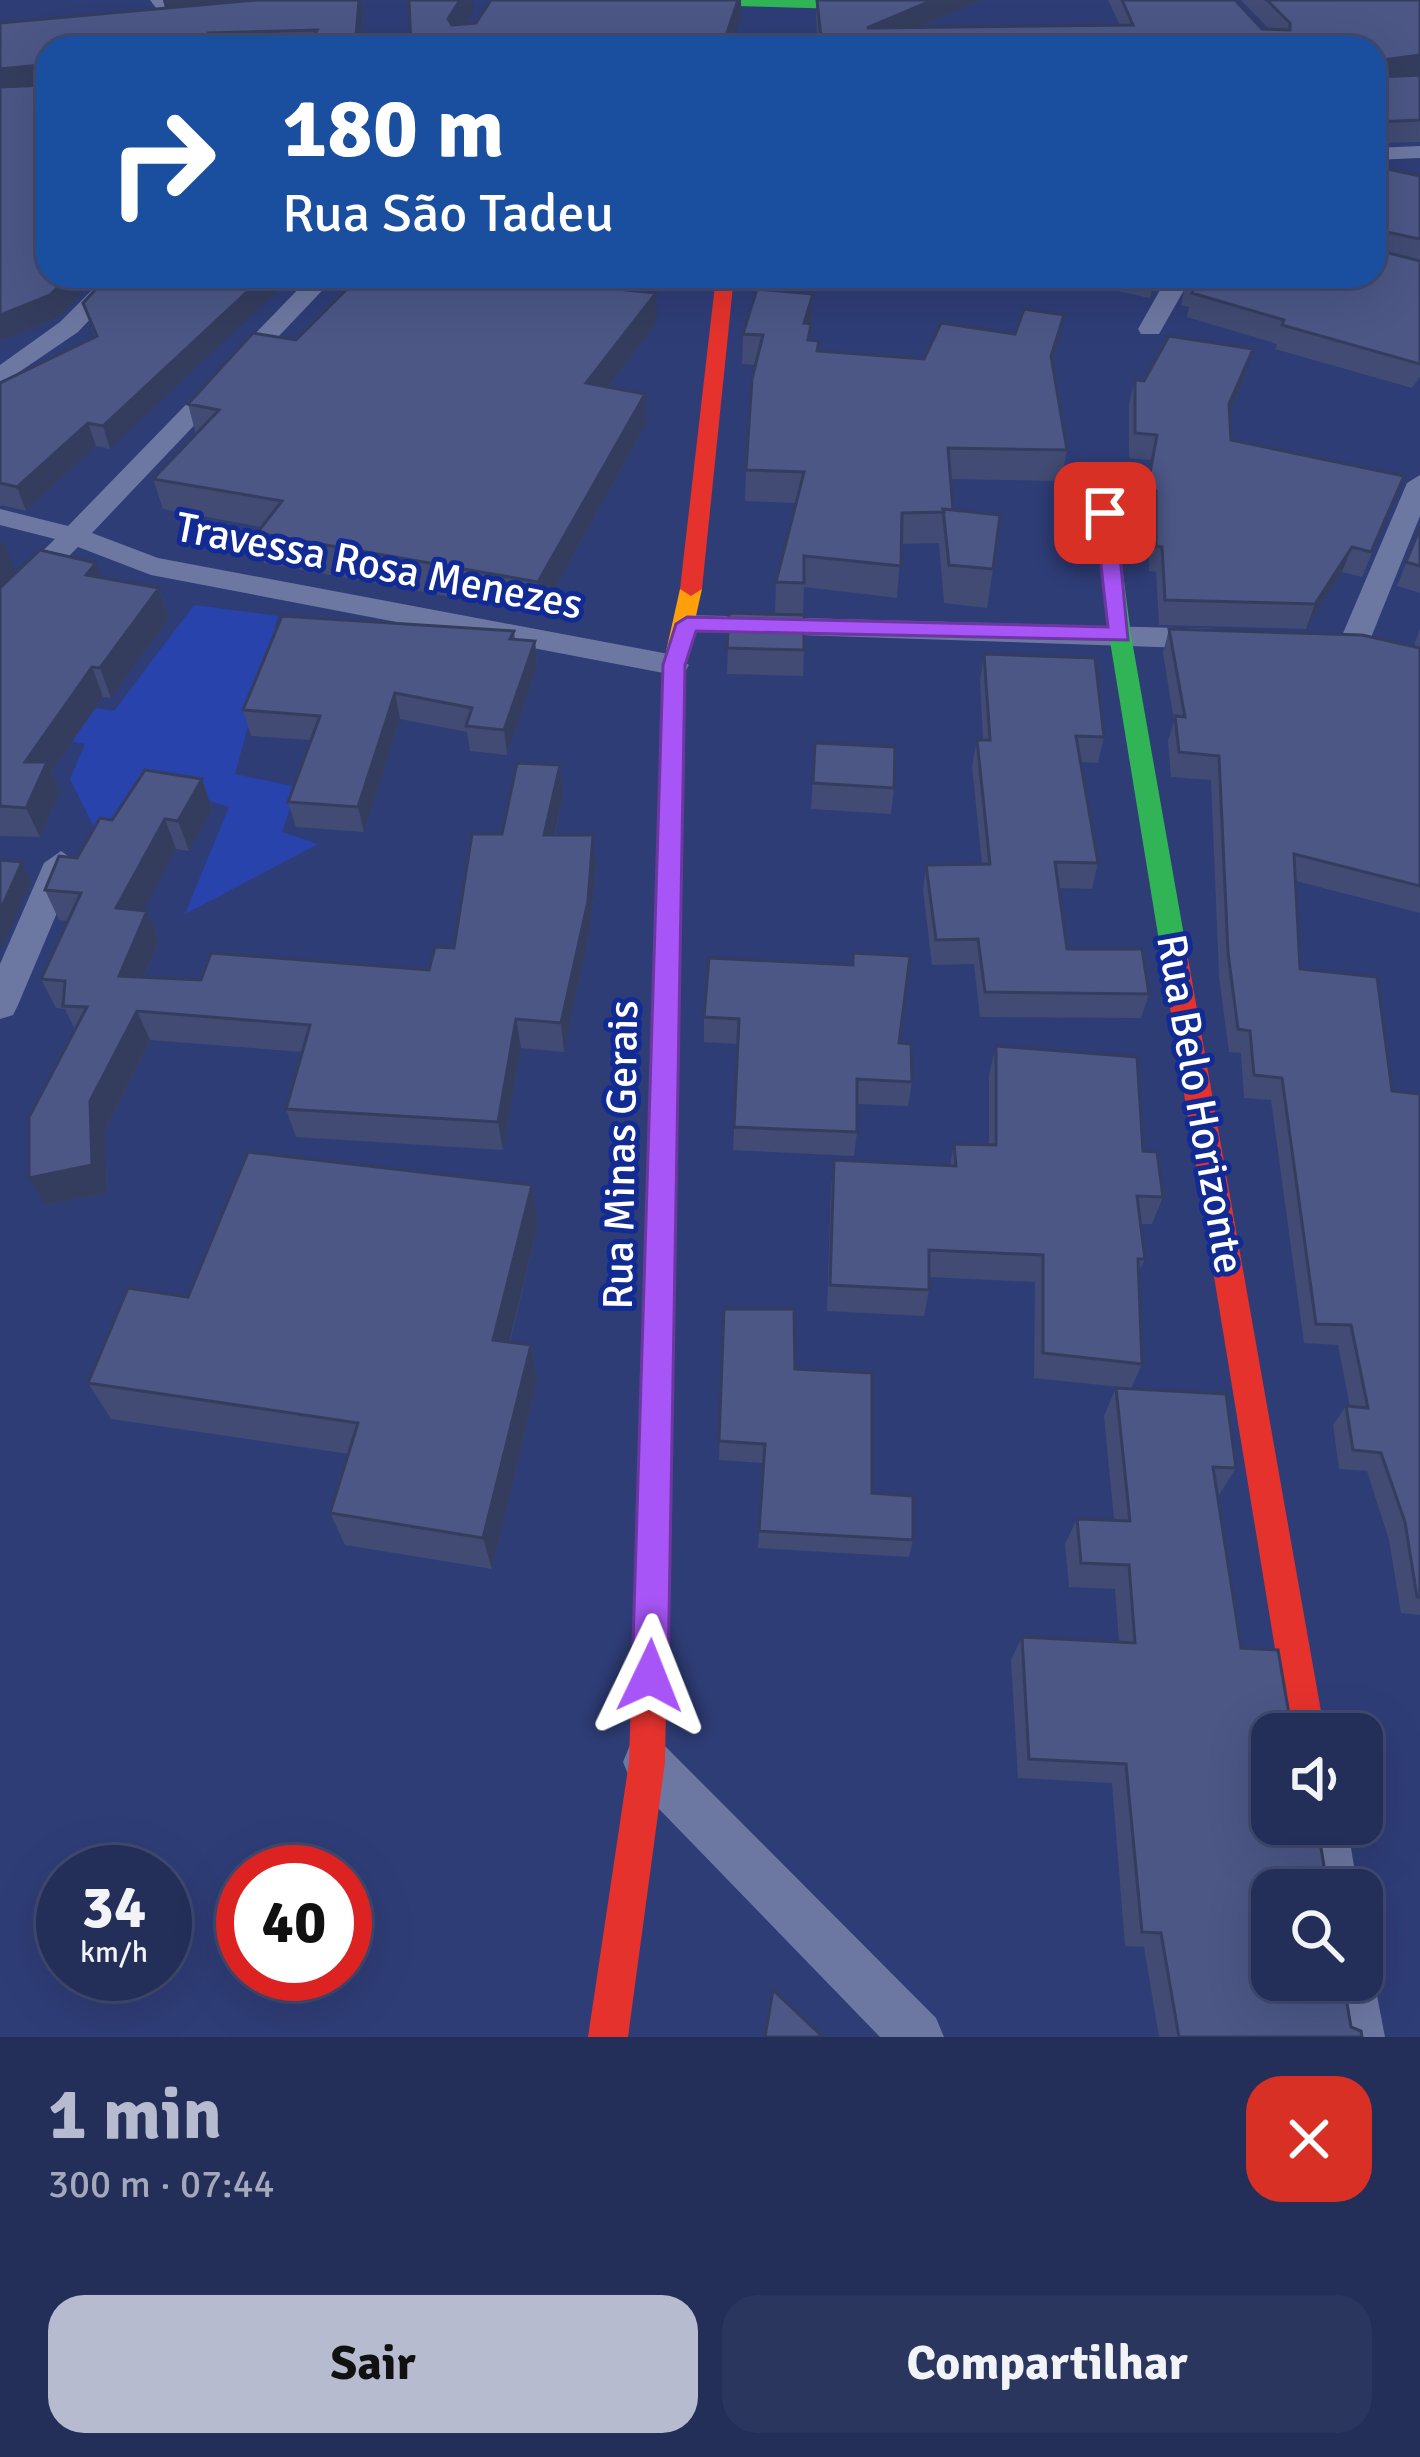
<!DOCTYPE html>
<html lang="pt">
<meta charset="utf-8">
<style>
:root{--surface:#232e59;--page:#2b365f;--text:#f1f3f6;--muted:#a3a8ba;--line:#404a6f;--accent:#b6bbcf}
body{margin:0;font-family:Signika,sans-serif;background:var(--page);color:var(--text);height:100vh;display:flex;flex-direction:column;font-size:45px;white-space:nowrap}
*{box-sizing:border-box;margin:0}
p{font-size:39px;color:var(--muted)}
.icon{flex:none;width:66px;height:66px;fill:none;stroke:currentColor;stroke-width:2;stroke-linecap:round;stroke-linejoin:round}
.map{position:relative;height:2037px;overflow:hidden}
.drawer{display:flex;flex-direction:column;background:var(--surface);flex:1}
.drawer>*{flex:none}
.banner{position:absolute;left:36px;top:36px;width:1350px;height:252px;border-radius:36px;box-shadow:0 12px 48px #0002,0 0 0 3px var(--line);background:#1a4fa0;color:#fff;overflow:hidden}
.tools{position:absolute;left:1251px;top:1713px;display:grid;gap:24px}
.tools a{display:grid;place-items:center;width:132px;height:132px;border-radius:24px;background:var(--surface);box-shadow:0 12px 48px #0002,0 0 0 3px var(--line);font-size:60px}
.speed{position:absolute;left:36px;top:1845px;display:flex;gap:24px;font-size:60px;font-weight:700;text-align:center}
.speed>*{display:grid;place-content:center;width:156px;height:156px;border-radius:50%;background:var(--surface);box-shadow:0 12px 48px #0002,0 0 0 3px var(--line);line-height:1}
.speed small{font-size:30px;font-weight:400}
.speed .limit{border:18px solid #d22;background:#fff;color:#111}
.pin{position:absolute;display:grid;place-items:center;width:102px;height:102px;color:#fff;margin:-51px;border-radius:24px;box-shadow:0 6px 18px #0006}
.me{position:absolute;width:132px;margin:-66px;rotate:2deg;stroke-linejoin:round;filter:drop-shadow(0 0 9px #0008)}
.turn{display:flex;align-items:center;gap:42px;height:252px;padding:0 48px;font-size:54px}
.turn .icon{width:156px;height:156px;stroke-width:2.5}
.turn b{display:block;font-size:84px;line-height:102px}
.round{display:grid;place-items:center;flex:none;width:126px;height:126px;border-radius:36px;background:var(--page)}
.headline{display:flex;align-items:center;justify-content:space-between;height:204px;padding:0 48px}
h1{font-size:72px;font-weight:800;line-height:90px;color:var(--accent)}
.action{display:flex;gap:24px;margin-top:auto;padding:24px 48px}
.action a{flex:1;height:138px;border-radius:36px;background:var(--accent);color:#111;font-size:48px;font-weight:800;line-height:138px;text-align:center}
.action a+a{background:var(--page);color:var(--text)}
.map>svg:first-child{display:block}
.green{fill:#2843ac}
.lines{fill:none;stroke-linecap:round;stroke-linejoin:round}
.street{fill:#6d78a2;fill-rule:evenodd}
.fast{fill:#30b455;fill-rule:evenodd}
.slow{fill:#ff9f0a;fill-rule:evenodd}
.jam{fill:#e5322d;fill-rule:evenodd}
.wall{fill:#414b73}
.shaded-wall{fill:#353d5e}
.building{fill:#4c5786;stroke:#353d5e;stroke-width:3}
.route{fill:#a855f7;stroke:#6d37a1;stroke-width:3}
.labels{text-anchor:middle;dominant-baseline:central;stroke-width:10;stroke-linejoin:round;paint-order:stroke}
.street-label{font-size:42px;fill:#fff;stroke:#122b94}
</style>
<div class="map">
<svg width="1420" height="2037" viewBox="0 0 1420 2037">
<rect width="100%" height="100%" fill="#2f3d77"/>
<path class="green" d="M 194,605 L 278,616 L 235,774 L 297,787 L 282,832 L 318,844 L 185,914 L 229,807 L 154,783 L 96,831 L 70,779 L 85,744 L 30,734 L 50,701 L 114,711 Z"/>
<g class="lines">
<path class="street" d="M 150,0 L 169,0 L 184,20 L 168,24 Z
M 1420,146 L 1420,158 L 1374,160 L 1374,148 Z
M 106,276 L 131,276 L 78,332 L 0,385 L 0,365 L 60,322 Z
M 311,276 L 336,276 L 92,533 L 158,558 L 674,655 L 689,665 L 685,672 L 674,675 L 151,575 L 78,547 L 10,615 L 0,618 L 0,592 L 55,539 L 0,525 L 0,509 L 68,526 Z
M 1168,276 L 1192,276 L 1159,334 L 1141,334 L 1138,329 Z
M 1420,475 L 1420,516 L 1368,645 L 1353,655 L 1343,652 L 1338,645 L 1407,483 Z
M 687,615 L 1217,629 L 1232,639 L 1217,649 L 677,631 L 672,624 L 677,617 Z
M 61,851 L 78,863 L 18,1005 L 13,1015 L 0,1019 L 0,964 L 44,863 Z
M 647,1738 L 664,1745 L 936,2018 L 944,2037 L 880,2037 L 630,1779 L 623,1762 L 630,1745 Z
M 1297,1824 L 1347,1824 L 1358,1890 L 1308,1890 Z
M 1362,1960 L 1374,1980 L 1385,2037 L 1331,2037 L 1322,1980 L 1362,1980 Z"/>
<path class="fast" d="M 654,0 L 947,0 L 880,10 L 661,4 Z
M 1100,467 L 1110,473 L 1131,635 L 1186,947 L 1173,957 L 1160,947 L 1109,635 L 1090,473 Z"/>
<path class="slow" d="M 691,582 L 702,589 L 685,665 L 677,1115 L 673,1123 L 663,1127 L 653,1123 L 649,1115 L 663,665 L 680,589 Z"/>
<path class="jam" d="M 716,276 L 734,276 L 702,589 L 691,596 L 680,589 Z
M 1173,937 L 1186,947 L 1325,1734 L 1289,1734 L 1160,947 Z
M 663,1103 L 673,1107 L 677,1115 L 665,1762 L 628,2037 L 588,2037 L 629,1762 L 649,1115 L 653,1107 Z"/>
</g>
<path class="wall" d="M 163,0 L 361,0 L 363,11 L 360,48 L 48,48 L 48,276 L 100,276 L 57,318 L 0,341 L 0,23 L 165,8 Z
M 817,0 L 982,0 L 918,27 L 1120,25 L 1108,0 L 1235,0 L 1262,29 L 1269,29 L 1241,0 L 1420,0 L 1420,142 L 1374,143 L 1374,48 L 819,48 L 816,18 Z
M 1374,166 L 1420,176 L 1420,377 L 1412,388 L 1275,349 L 1277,344 L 1187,317 L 1189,307 L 1181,305 L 1186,282 Z
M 108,276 L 110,449 L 96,446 L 26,511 L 1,505 L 0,507 L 0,383 L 95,337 L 83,303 Z
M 1091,276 L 1165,276 L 1150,298 L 1089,285 Z
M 615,289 L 657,323 L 608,387 L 646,424 L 541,613 L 264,563 L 257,533 L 261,527 L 163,509 L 153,479 L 196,435 L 188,404 L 296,340 Z
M 813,294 L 810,340 L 819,341 L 818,351 L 924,359 L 1058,345 L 1052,365 L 1067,450 L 1061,481 L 950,479 L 953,510 L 993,569 L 987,608 L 944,603 L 939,543 L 901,544 L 897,598 L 804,587 L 803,614 L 775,613 L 776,582 L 796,503 L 745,501 L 746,470 L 756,365 L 742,364 L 743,334 Z
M 1246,373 L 1230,412 L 1231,440 L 1404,476 L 1362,577 L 1342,572 L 1306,629 L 1159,625 L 1156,572 L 1149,571 L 1150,516 L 1141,514 L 1151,460 L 1129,458 L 1129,404 L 1135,380 L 1144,381 Z
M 1420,528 L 1420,593 L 1397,586 Z
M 101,578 L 159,588 L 169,618 L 111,698 L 103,697 L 51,772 L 60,792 L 40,837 L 0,836 L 0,588 Z
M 729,613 L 804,650 L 803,676 L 727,674 Z
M 1420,628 L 1420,913 L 1296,881 L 1300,969 L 1392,1091 L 1420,1094 L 1420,1615 L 1401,1613 L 1389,1540 L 1367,1471 L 1339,1469 L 1333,1425 L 1346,1406 L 1350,1407 L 1338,1345 L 1304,1343 L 1271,1100 L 1244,1098 L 1241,1053 L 1229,1052 L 1219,976 L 1211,780 L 1171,777 L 1168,741 L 1174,721 L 1163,653 L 1169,629 L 1414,646 Z
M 514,631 L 515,639 L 535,641 L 537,667 L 507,755 L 470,751 L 467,732 L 400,719 L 364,832 L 296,827 L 288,802 L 311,740 L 251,736 L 243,710 Z
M 984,654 L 1104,737 L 1098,763 L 1081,762 L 1098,863 L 1092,889 L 1059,888 L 1067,949 L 1149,994 L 1141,1018 L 980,1017 L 974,964 L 932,965 L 923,890 L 926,865 L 982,864 L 972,766 L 977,740 L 983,740 L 980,680 Z
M 815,743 L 894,788 L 891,814 L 811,809 Z
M 560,765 L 563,796 L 555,835 L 596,866 L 590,931 L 564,1052 L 521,1048 L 503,1150 L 296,1137 L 286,1109 L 302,1052 L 150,1040 L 105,1130 L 107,1193 L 45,1205 L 75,1030 L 65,1009 L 56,1008 L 41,979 L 68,921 L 59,920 L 45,890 L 112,820 L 202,779 L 212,809 L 189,851 L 176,849 L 143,910 L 147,911 L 159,940 L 144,977 L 201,980 L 429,970 L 454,948 L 502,834 Z
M 709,958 L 899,1043 L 912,1082 L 908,1106 L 857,1104 L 857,1132 L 854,1156 L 733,1150 L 738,1044 L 704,1042 L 704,1017 Z
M 996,1046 L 1143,1151 L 1163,1197 L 1152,1224 L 1140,1224 L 1145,1259 L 1138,1274 L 1142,1364 L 1131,1389 L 1236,1468 L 1219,1495 L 1217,1494 L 1241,1648 L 1289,1714 L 1351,2027 L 1362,2037 L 1159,2037 L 1144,1947 L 1125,1946 L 1112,1783 L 1018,1778 L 1011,1660 L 1022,1637 L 1119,1642 L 1115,1589 L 1069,1587 L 1065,1544 L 1077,1519 L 1114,1520 L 1104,1416 L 1116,1388 L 1129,1388 L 1034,1378 L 1035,1282 L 929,1277 L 929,1290 L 924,1316 L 827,1311 L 831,1188 L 834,1160 L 950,1166 L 954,1144 L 989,1145 L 989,1075 Z
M 532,1185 L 538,1224 L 510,1342 L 531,1345 L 537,1382 L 492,1569 L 345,1545 L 330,1513 L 349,1454 L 111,1419 L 88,1383 L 188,1297 Z
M 724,1309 L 795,1369 L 872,1493 L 913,1540 L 909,1557 L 758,1548 L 763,1463 L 719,1460 Z"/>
<path class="shaded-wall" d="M 163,0 L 280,0 L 167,14 Z
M 359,0 L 361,0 L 363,11 L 360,48 L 355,48 Z
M 460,0 L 472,0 L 474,11 L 451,46 L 448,19 Z
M 738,0 L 741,0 L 741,16 L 731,48 L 722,48 Z
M 933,0 L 982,0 L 868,48 L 867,28 Z
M 208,33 L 212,48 L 202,48 Z
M 1420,55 L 1420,76 L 1374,82 L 1376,61 Z
M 42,65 L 48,86 L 0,92 L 0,69 Z
M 1381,121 L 1374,143 L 1374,122 Z
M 69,276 L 100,276 L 57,318 L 0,341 L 0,315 Z
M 264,276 L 293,276 L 110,449 L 103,426 Z
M 605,276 L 623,276 L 600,317 L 598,287 Z
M 1155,276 L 1165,276 L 1150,298 Z
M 656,293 L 657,323 L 588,413 L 586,383 Z
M 813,294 L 809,354 L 804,323 Z
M 1064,315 L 1058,345 L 1045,386 L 1051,356 Z
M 1253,349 L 1246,373 L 1223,429 L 1229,404 Z
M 645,394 L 646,424 L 541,613 L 538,582 Z
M 88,423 L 96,446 L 26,511 L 17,487 Z
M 3,541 L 15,571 L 0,587 L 0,544 Z
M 1352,547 L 1342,572 L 1306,629 L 1315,604 Z
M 96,563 L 107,593 L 86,575 Z
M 159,588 L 169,618 L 111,698 L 100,668 Z
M 535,641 L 537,667 L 507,755 L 504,730 Z
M 92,667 L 103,697 L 51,772 L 60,792 L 40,837 L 26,808 L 25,762 Z
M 395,693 L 400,719 L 364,832 L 358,807 Z
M 560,765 L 563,796 L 548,865 L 544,835 Z
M 202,779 L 212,809 L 189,851 L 178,821 Z
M 165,819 L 176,849 L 129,938 L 116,908 Z
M 593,835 L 596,866 L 590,931 L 564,1052 L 561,1023 Z
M 22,862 L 31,882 L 2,949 L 0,946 L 0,911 Z
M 147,911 L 159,940 L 132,1005 L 119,976 Z
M 137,1011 L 150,1040 L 105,1130 L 107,1193 L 45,1205 L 29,1178 L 90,1101 Z
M 516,1019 L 521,1048 L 503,1150 L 498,1122 Z
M 532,1185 L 538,1224 L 501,1376 L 493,1340 Z
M 531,1345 L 537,1382 L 492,1569 L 483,1538 Z"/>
<path class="building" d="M 257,0 L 359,0 L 355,48 L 307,48 L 317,30 L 208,33 L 202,48 L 48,48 L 48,276 L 69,276 L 50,295 L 0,315 L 0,87 L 45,85 L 42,65 L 0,69 L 0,23 Z
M 409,0 L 460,0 L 448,19 L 452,25 L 476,23 L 491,0 L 738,0 L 722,48 L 411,48 Z
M 817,0 L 933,0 L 867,28 L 1133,25 L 1122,0 L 1235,0 L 1262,29 L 1290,30 L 1290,23 L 1267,0 L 1420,0 L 1420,55 L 1376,61 L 1381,77 L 1420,75 L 1420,120 L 1374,122 L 1374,48 L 822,48 Z
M 1374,166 L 1420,176 L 1420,239 L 1382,231 L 1377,250 L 1420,261 L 1420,364 L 1282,325 L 1284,320 L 1192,293 L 1197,284 L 1186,282 L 1189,276 L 1374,276 Z
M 108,276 L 264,276 L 103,426 L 88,423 L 17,487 L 0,483 L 0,383 L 97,336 L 83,303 Z
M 360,276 L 605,276 L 598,287 L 656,293 L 586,383 L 645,394 L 538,582 L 257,533 L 282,501 L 153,479 L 219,410 L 188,404 L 253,333 L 296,340 Z
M 757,289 L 813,294 L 804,323 L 811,324 L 808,340 L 819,341 L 817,351 L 924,359 L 941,323 L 1015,334 L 1024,309 L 1064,315 L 1051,356 L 1067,450 L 948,448 L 953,510 L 943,509 L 944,512 L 902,513 L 901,566 L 804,556 L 804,583 L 776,582 L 804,472 L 746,470 L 752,379 L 763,335 L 743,334 Z
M 1169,336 L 1253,349 L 1229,404 L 1231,440 L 1404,476 L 1371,552 L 1352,547 L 1315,604 L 1165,600 L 1162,547 L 1156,546 L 1156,491 L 1147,489 L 1157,435 L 1135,433 L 1135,380 L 1144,381 Z
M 943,509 L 1000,515 L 993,569 L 949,565 Z
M 1420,528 L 1420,566 L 1406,562 Z
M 40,550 L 96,563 L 86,575 L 159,588 L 100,668 L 92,667 L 25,762 L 47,762 L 26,808 L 0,806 L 0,588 Z
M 729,613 L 804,615 L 804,650 L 727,648 Z
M 282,616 L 514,631 L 510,639 L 535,641 L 504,730 L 466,726 L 472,708 L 395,693 L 358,807 L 288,802 L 320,716 L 243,710 Z
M 1169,629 L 1362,635 L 1420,648 L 1420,886 L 1294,854 L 1300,969 L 1377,977 L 1392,1091 L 1420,1094 L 1420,1597 L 1417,1597 L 1405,1522 L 1381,1453 L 1353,1450 L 1346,1406 L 1368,1408 L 1351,1325 L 1316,1324 L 1282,1078 L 1254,1075 L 1250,1031 L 1238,1029 L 1228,953 L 1219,756 L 1179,752 L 1175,716 L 1185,717 Z
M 984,654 L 1095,658 L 1104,737 L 1076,736 L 1098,863 L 1055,862 L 1067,949 L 1142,949 L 1149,994 L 985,992 L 978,939 L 936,940 L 926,865 L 990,864 L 977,740 L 990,740 Z
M 815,743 L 895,747 L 894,788 L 813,783 Z
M 517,763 L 560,765 L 544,835 L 593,835 L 588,901 L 561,1023 L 516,1019 L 498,1122 L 286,1109 L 310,1025 L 137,1011 L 90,1101 L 92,1165 L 29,1178 L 29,1117 L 87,1007 L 63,1006 L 65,981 L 41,979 L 81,893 L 45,890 L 59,856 L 77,858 L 100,818 L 112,820 L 145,770 L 202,779 L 178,821 L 165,819 L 116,908 L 147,911 L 119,976 L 201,980 L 211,953 L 429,970 L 435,947 L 454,948 L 472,834 L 502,834 Z
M 0,860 L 22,862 L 0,911 Z
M 853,953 L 910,956 L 899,1043 L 911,1044 L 912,1082 L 857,1079 L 857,1132 L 734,1127 L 739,1019 L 704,1017 L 709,958 L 853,965 Z
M 996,1046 L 1137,1057 L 1143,1151 L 1157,1152 L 1163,1197 L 1137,1196 L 1145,1259 L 1138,1259 L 1142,1364 L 1043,1353 L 1043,1255 L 929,1250 L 929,1290 L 830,1285 L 834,1160 L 956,1166 L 954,1144 L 996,1145 Z
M 248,1152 L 532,1185 L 493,1340 L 531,1345 L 483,1538 L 330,1513 L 358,1423 L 88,1383 L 128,1288 L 188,1297 Z
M 724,1309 L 794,1309 L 795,1369 L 872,1373 L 872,1493 L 913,1496 L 913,1540 L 759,1531 L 765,1444 L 719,1441 Z
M 1116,1388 L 1226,1394 L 1236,1468 L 1213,1467 L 1241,1648 L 1278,1650 L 1289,1714 L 1300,1718 L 1302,1734 L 1272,1734 L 1272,1824 L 1317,1824 L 1328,1890 L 1272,1890 L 1272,1980 L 1343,1980 L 1351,2027 L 1361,2031 L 1362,2037 L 1179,2037 L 1161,1933 L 1142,1932 L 1126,1764 L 1029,1759 L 1022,1637 L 1135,1643 L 1129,1565 L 1081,1563 L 1077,1519 L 1130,1521 Z
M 773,1990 L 823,2037 L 765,2037 Z"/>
<path class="route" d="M 1105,507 L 1116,513 L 1128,640 L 696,631 L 685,665 L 668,1676 L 662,1688 L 650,1694 L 637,1688 L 632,1676 L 663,665 L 676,624 L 687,617 L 1108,627 L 1095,513 Z"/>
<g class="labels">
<g class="street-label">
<text transform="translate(379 566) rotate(11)">Travessa Rosa Menezes</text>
<text transform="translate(1200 1104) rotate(80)">Rua Belo Horizonte</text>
<text transform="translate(621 1155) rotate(-89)">Rua Minas Gerais</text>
</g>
</g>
</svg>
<div class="tools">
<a><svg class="icon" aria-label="sound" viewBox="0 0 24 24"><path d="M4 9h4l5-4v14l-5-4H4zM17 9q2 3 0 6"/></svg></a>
<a><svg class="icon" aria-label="search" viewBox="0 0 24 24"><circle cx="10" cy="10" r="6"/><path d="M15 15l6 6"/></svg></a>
</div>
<div class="speed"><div>34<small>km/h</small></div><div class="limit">40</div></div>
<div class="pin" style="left:1105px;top:513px;background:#d93025"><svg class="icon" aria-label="arrive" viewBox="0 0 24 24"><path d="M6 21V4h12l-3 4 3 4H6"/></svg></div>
<svg class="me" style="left:650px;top:1676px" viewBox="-20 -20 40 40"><path d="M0-17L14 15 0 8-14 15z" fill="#a855f7" stroke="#fff" stroke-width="4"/></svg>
<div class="banner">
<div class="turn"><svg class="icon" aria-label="right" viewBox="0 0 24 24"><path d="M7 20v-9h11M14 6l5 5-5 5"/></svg><div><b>180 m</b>Rua São Tadeu</div></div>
</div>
</div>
<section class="drawer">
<div class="headline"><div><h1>1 min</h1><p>300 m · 07:44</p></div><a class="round" style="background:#d93025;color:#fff"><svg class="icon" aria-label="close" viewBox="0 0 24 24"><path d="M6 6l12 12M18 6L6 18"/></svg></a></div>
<div class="action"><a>Sair</a><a>Compartilhar</a></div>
</section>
